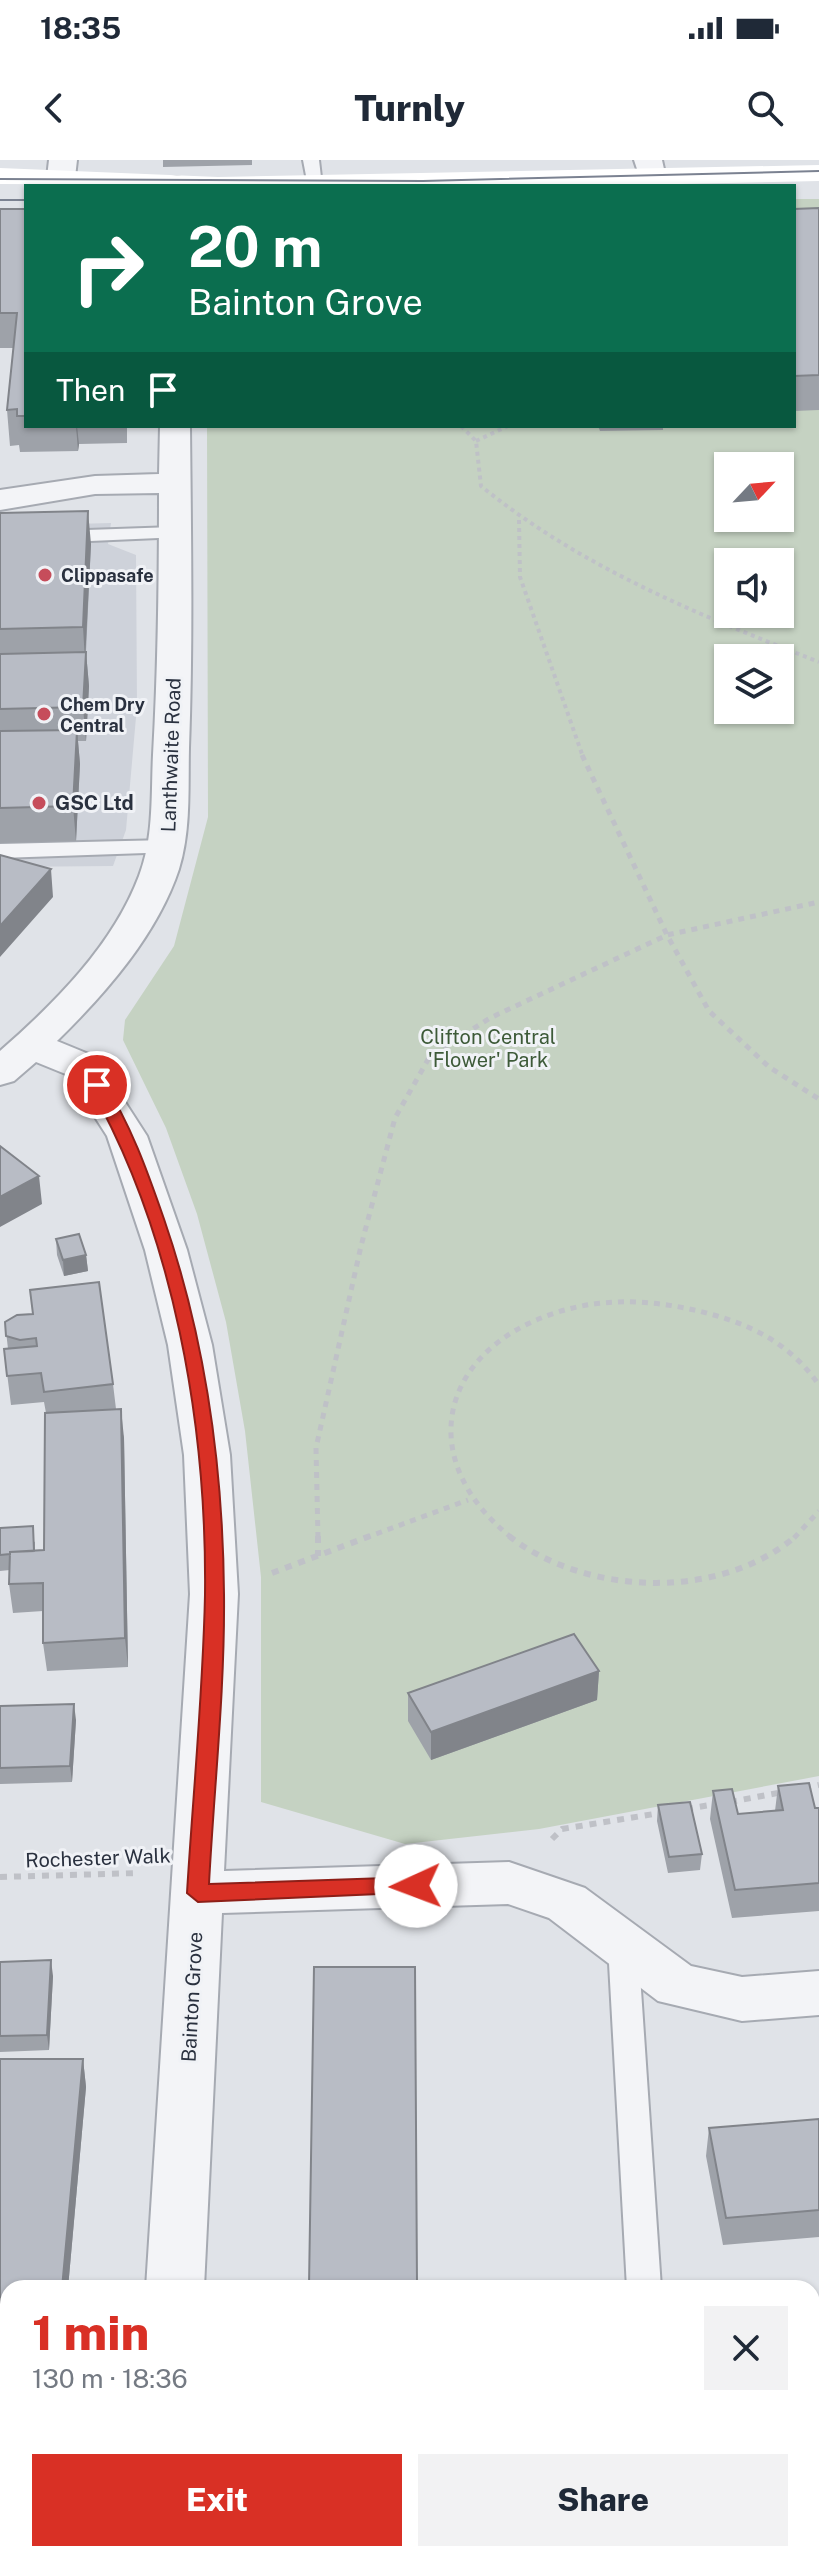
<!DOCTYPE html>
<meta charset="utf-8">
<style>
:root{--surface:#fff;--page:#f2f2f3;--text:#1f2937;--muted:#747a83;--accent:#d93025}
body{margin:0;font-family:"Public Sans",sans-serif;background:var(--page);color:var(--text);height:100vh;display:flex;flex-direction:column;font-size:30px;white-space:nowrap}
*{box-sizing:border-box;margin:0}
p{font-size:26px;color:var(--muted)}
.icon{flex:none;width:44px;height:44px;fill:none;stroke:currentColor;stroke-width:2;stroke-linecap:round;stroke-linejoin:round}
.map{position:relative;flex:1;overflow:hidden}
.sheet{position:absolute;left:0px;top:2120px;width:820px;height:282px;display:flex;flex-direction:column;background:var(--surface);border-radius:24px 24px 0 0;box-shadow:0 2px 6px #0004}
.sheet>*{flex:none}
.top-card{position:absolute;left:24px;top:24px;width:772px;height:244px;border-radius:0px;box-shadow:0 2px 6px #0004;background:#0b6e4f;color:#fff;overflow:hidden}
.needle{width:52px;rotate:64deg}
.fabs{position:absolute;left:714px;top:292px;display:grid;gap:16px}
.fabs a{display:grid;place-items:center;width:80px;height:80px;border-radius:0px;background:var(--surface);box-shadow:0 2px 6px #0004;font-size:40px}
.pin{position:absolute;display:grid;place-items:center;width:68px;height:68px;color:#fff;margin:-34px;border:4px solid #fff;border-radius:50%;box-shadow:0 2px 8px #0007}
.me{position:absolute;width:88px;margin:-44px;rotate:268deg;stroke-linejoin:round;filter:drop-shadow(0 0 6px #0008)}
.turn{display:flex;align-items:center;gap:28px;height:168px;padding:0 32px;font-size:36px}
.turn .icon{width:104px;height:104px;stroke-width:2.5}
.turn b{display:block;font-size:56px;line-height:68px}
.then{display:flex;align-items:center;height:76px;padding:0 32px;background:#0003;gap:16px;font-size:30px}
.round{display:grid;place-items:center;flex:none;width:84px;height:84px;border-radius:0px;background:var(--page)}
.head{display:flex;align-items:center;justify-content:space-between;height:136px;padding:0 32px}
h1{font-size:48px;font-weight:800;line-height:60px;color:var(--accent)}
.action{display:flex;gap:16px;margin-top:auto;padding:16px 32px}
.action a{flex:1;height:92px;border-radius:0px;background:var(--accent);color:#fff;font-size:32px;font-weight:800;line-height:92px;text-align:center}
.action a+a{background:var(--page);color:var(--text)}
.status{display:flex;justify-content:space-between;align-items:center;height:56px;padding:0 40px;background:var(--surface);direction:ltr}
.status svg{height:22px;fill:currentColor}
header{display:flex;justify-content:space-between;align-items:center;height:104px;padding:0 32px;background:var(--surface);font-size:36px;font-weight:800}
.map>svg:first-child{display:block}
.built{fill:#ced2da}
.green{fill:#c5d2c2;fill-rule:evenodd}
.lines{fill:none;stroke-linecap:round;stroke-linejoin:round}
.lane-casing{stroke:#a6aab2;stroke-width:4}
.street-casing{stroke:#a6aab2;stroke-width:4}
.path-far2{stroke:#bfc1c7;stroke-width:4;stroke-dasharray:4 4;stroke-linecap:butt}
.path-far1{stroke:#bfc1c7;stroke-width:5;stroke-dasharray:6 6;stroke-linecap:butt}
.path{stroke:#bfc1c7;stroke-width:6;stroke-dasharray:7 7;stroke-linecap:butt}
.lane{fill:#f3f4f7;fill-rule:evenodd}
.street{fill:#f3f4f7;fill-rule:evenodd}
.secondary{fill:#fff;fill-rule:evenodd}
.tram{stroke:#7b8291;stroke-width:2}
.wall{fill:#9ea2a9}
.shaded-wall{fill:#81848a}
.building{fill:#b8bcc5;stroke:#81848a;stroke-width:2}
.route{fill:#d93025;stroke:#8d1f18;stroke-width:2}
.poi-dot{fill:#c64d5b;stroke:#f0f2f6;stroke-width:3}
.labels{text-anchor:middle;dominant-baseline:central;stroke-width:6;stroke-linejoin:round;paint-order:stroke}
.far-poi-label{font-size:18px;font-weight:bold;fill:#2a313f;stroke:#f0f2f6;text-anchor:start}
.street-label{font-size:20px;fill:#2a313f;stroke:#f0f2f6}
.poi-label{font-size:20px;font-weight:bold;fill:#2a313f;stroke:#f0f2f6;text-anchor:start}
.park-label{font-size:20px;fill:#3d5a38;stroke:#f0f2f6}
</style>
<div class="status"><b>18:35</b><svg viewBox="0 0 49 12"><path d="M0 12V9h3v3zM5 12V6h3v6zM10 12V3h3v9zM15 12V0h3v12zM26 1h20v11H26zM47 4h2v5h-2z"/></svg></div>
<header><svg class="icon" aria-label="back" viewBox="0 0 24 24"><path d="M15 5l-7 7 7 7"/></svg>Turnly<svg class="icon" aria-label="search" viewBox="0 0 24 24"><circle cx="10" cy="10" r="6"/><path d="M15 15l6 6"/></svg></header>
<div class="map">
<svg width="819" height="2401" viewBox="0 0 819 2401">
<rect width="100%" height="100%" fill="#e0e3e8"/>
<path class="built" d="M 111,363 L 108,384 L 136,395 L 137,546 L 126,670 L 113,706 L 0,707 L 0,366 Z"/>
<path class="green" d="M 794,39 L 819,39 L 819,1616 L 539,1669 L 405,1684 L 261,1642 L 261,1417 L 245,1271 L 226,1162 L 197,1054 L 166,968 L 123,880 L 125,860 L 174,786 L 208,657 L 207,266 L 794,266 ZM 728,306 L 780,306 L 780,358 L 728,358 ZM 728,402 L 780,402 L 780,454 L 728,454 ZM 728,498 L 780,498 L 780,550 L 728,550 Z"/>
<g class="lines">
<g class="lane-casing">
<path id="lane" d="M 303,0 L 319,0 L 322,26 L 308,26 Z
M 174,367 L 184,373 L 181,377 L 0,385 L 0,373 Z
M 167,680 L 178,687 L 175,692 L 0,698 L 0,684 Z
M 623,1772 L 634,1776 L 638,1785 L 661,2128 L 627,2128 L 608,1785 L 612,1776 Z
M 643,2394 L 679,2394 L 679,2401 L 643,2401 Z"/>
</g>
<g class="street-casing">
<path id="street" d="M 49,0 L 77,0 L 74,26 L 46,26 Z
M 634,0 L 662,0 L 666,18 L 662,24 L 642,24 Z
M 176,17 L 186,19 L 190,26 L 162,26 L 166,19 Z
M 160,266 L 190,266 C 191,373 193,481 189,588 C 188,628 191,670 179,709 C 157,775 106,833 57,881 L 96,897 L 147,976 L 187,1090 L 212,1185 L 230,1295 L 238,1434 L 224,1711 L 509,1702 L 585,1728 L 691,1806 L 742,1817 L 819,1811 L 819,1855 L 742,1861 L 658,1841 L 549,1758 L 508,1744 L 222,1753 L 204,2128 L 146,2128 L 190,1434 L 184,1295 L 168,1185 L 145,1090 L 107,976 L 68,915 L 36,902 L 14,921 L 0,925 L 0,891 C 55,843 113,785 139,716 C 154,677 151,635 153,595 C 158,508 159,420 159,333 L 95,334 L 0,350 L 0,330 L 95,316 L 159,314 Z
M 130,2394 L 190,2394 L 190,2401 L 130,2401 Z"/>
</g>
<path class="path-far2" d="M 461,266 L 476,281 L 481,326 C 582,408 699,455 819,502
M 476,281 L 508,266
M 519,360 L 520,417 L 583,597"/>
<path class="path-far1" d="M 582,595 L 667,775 L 709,851 L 769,907 L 819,939
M 318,1378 L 316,1288 L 361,1086 L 395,958 L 430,896 L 490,858 L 667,775 L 819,742
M 365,1378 L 468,1340
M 512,1378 C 414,1301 438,1191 555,1153 C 606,1136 659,1140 710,1154 C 755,1166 792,1186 819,1225
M 794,1378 L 819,1351"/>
<path class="path" d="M 318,1376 L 318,1396
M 509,1376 C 586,1436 720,1441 796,1376
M 272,1413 L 370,1376
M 804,1628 L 819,1625
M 730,1642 L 783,1632
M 686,1649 L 716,1644
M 552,1679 L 562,1669 L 660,1653
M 0,1717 L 139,1713"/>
<use href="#lane" class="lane"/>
<use href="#street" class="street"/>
<path class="secondary" d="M 819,5 L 819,21 L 579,26 L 0,24 L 0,8 L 218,17 Z"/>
<path class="tram" d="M 0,19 L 423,21 L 819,11
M 0,40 L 26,40"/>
</g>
<path class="wall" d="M 163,0 L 252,0 L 252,5 L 163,7 Z
M 819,48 L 819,250 L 794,251 L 794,49 Z
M 0,49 L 26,49 L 26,266 L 127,266 L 127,283 L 79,284 L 78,291 L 20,292 L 19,285 L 10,286 L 7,250 L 13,188 L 0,188 Z
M 598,266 L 663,266 L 663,270 L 600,271 Z
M 0,353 L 91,384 L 86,492 L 89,526 L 86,581 L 78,581 L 80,604 L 76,681 L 0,683 Z
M 56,1079 L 86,1095 L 88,1111 L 64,1116 L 57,1095 Z
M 17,1155 L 113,1224 L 116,1249 L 124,1278 L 128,1507 L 47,1511 L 43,1483 L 43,1451 L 13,1453 L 9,1424 L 10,1410 L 0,1411 L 0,1368 L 35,1382 L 35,1391 L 44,1390 L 46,1253 L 44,1242 L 11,1245 L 4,1189 L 8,1189 L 5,1162 Z
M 599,1511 L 597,1540 L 431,1600 L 408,1561 L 408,1533 Z
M 0,1546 L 76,1560 L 72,1622 L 0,1624 Z
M 778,1626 L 815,1648 L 819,1648 L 819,1751 L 732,1758 L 710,1659 L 713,1631 L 738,1654 L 775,1651 Z
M 658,1645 L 702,1694 L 700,1710 L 668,1713 L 657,1661 Z
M 0,1802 L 53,1816 L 49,1890 L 0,1892 Z
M 314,1807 L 415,1807 L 417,2128 L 309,2128 Z
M 0,1899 L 83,1899 L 86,1927 L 68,2128 L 8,2128 L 8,2263 L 0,2263 Z
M 819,1959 L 819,2077 L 723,2085 L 706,1996 L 709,1968 Z"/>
<path class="shaded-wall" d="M 76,266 L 77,266 L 79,284 L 78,291 Z
M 88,351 L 91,384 L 85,501 L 83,467 Z
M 86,492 L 89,526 L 86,581 L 83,547 Z
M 77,570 L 80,604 L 76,681 L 73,646 Z
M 51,709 L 53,737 L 0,797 L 0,766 Z
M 39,1016 L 42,1044 L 0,1067 L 0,1037 Z
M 86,1095 L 88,1111 L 64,1116 L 63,1100 Z
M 121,1249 L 124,1278 L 128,1507 L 125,1478 Z
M 599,1511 L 597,1540 L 431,1600 L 431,1572 Z
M 74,1544 L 76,1560 L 72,1622 L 70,1606 Z
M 51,1800 L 53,1816 L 49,1890 L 47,1875 Z
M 83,1899 L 86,1927 L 68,2128 L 62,2128 Z
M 60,2394 L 67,2394 L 66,2401 L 60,2401 Z"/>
<path class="building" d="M 819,48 L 819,215 L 794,216 L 794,49 Z
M 0,49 L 26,49 L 26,256 L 17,256 L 17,249 L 7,250 L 17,153 L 0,153 Z
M 88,351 L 83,467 L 0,469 L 0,353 Z
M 86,492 L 83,547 L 0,549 L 0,494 Z
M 77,570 L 73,646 L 0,648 L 0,571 Z
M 0,695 L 51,709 L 0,766 Z
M 0,986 L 39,1016 L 0,1037 Z
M 79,1074 L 86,1095 L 63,1100 L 56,1079 Z
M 99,1122 L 113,1224 L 44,1232 L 41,1213 L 7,1216 L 4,1189 L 37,1186 L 36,1178 L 20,1180 L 6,1176 L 5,1162 L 17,1155 L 33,1154 L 30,1130 Z
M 121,1249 L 125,1478 L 43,1483 L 43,1423 L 9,1424 L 10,1392 L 44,1390 L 45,1253 Z
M 33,1366 L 34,1391 L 10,1392 L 10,1394 L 0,1395 L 0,1368 Z
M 574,1474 L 599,1511 L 431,1572 L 408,1533 Z
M 74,1544 L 70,1606 L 0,1608 L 0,1546 Z
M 809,1623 L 815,1648 L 819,1648 L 819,1723 L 735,1730 L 713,1631 L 732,1629 L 738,1654 L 783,1650 L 778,1626 Z
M 690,1642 L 702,1694 L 669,1697 L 658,1645 Z
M 51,1800 L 47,1875 L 0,1876 L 0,1802 Z
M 314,1807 L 415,1807 L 417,2125 L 309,2126 Z
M 0,1899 L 83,1899 L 62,2128 L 8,2128 L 8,2237 L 0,2237 Z
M 819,1959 L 819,2050 L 726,2058 L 709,1968 Z
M 0,2273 L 8,2273 L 8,2394 L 60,2394 L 60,2401 L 0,2401 Z
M 300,2394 L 421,2394 L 421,2401 L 300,2401 Z"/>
<path class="route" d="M 97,919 L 103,921 C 131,965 147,1010 164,1059 C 205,1178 223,1308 224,1434 C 225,1530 214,1628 209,1724 L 416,1717 L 427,1726 L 424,1732 L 198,1742 L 187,1733 C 193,1634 203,1534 205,1435 C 207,1264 174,1074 89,925 Z"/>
<g class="poi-dot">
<circle cx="45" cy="415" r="8"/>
<circle cx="44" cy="554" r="8"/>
<circle cx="39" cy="643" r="8"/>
</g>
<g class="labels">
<g class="far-poi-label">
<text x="61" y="415">Clippasafe</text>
<text x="60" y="544">Chem Dry<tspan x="60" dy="21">Central</tspan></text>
</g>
<g class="street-label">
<text transform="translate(171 595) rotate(-88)">Lanthwaite Road</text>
<text transform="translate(98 1698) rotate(-2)">Rochester Walk</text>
<text transform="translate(192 1837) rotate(-87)">Bainton Grove</text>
</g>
<g class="poi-label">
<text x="55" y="643">GSC Ltd</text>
</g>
<g class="park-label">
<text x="488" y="877">Clifton Central<tspan x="488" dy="23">'Flower' Park</tspan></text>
</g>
</g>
</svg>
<div class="fabs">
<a><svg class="needle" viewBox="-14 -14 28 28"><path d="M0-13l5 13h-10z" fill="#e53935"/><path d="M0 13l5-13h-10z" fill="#747a83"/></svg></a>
<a><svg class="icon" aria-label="sound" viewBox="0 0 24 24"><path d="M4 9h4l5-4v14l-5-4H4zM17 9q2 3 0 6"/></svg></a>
<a><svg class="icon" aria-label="layers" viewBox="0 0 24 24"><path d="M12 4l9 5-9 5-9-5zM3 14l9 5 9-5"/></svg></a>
</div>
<div class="pin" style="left:97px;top:925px;background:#d93025"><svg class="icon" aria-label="arrive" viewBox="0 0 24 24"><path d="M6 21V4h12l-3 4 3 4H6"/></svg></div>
<svg class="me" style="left:416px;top:1726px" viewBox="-20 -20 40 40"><circle r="19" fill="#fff"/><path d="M0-13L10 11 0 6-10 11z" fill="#d93025"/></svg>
<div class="top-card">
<div class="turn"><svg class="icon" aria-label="right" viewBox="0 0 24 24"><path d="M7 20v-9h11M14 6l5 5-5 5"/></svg><div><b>20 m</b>Bainton Grove</div></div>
<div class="then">Then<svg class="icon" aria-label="arrive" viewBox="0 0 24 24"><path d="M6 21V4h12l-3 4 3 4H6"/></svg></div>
</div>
<section class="sheet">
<div class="head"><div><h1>1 min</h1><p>130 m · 18:36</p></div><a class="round"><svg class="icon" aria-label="close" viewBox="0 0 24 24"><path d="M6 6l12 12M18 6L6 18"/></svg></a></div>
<div class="action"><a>Exit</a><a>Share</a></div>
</section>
</div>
